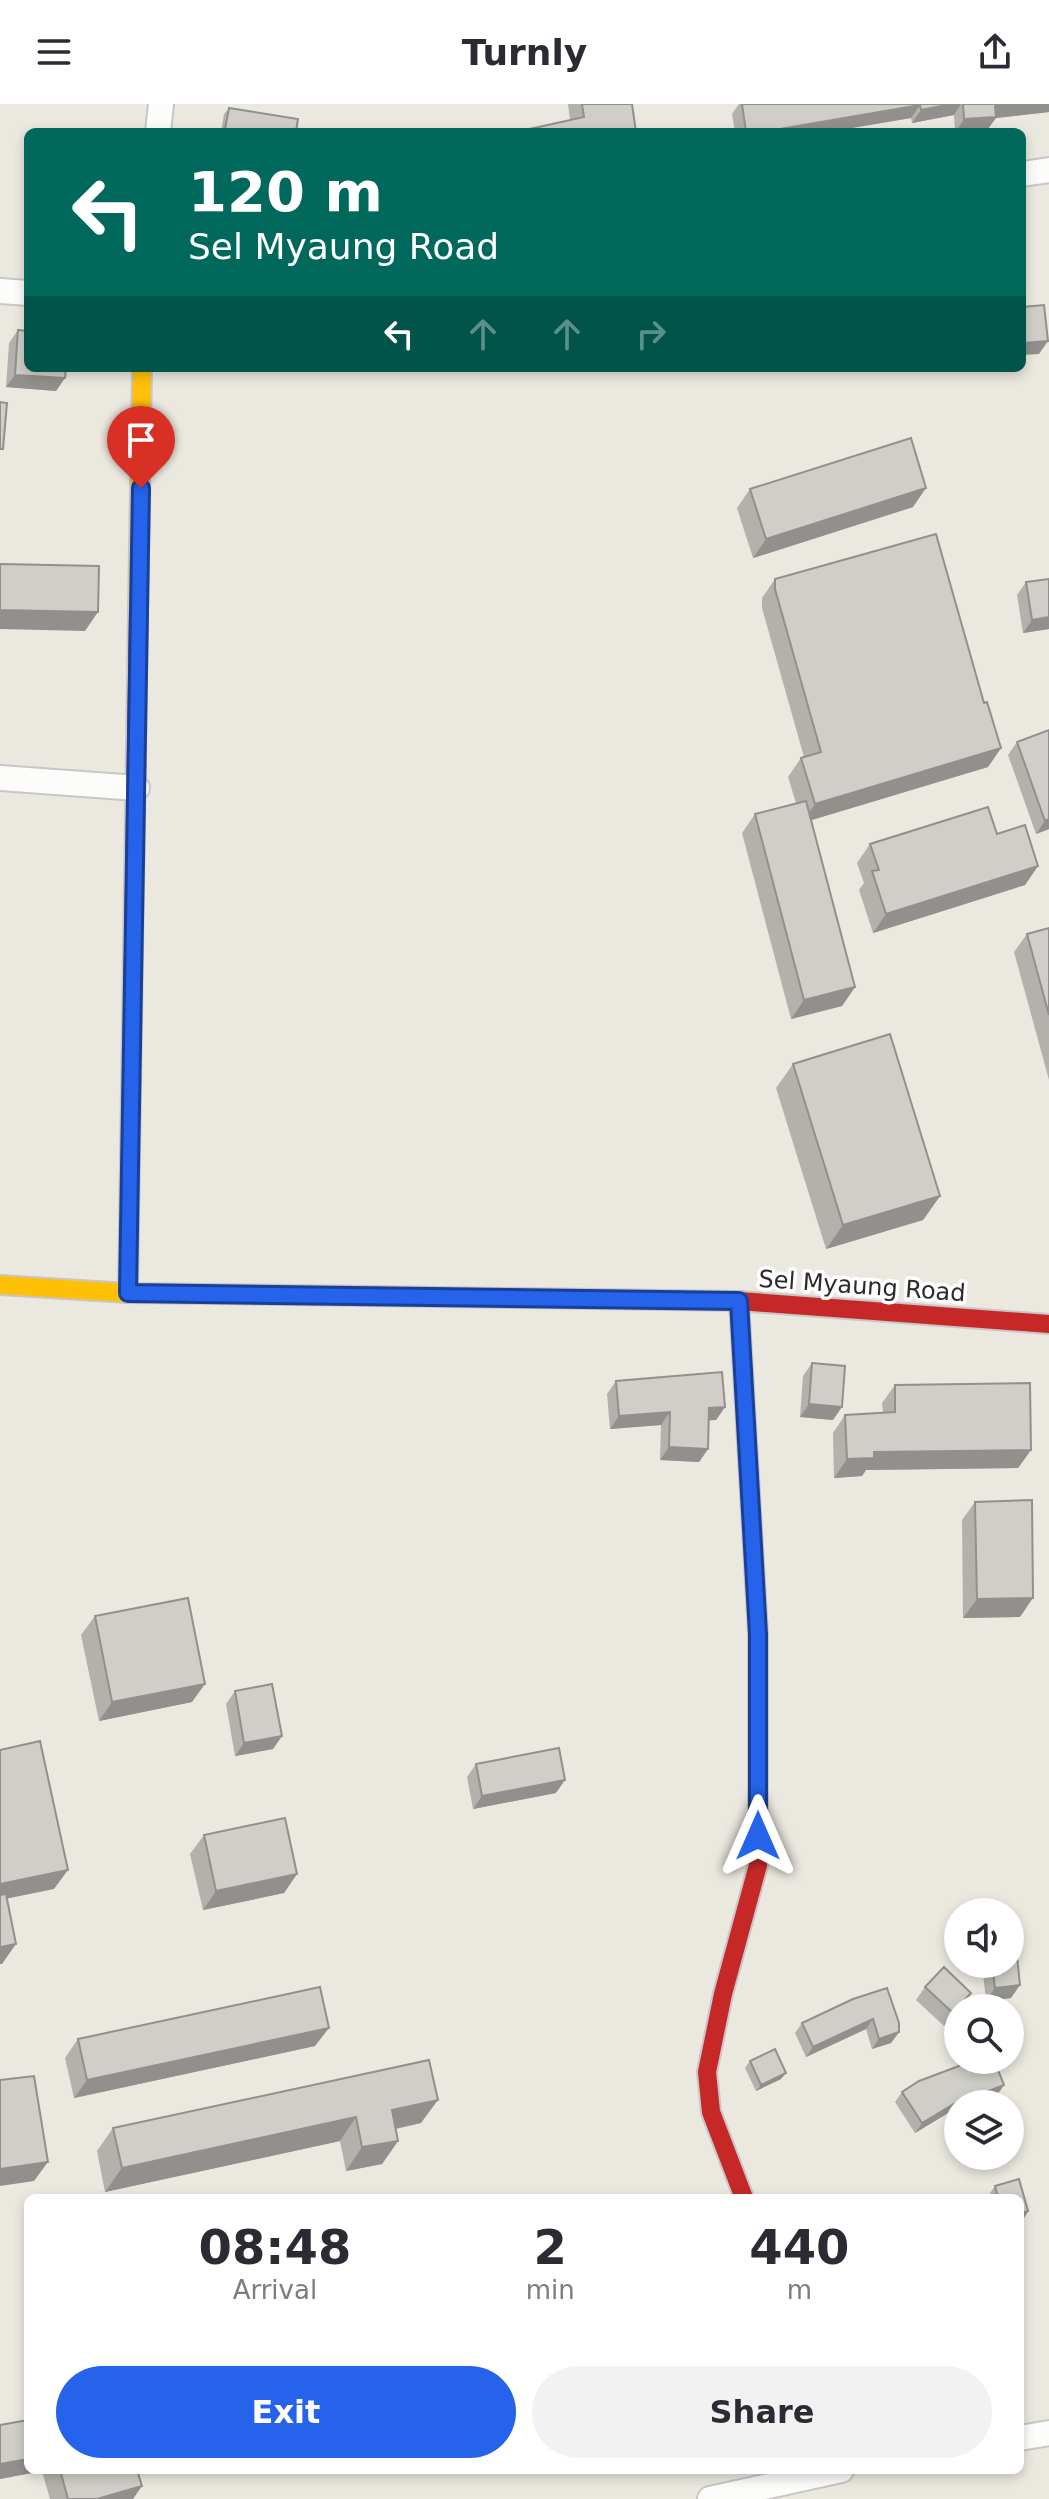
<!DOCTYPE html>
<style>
:root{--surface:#fff;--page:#f2f2f3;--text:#2b2b33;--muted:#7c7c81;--accent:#2563eb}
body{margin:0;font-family:"DejaVu Sans",sans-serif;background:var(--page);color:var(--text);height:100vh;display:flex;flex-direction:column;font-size:30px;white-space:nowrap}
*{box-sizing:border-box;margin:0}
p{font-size:26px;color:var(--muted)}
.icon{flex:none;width:44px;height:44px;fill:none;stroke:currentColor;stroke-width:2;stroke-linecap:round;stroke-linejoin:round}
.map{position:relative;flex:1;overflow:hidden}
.side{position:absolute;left:24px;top:2090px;width:1000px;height:280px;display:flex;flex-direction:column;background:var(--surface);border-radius:12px;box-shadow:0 4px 12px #0003}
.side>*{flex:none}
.top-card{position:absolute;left:24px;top:24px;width:1002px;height:244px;border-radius:12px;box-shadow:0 4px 12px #0003;background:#00695c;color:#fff;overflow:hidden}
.fabs{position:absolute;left:944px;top:1794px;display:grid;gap:16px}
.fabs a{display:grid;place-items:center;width:80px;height:80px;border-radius:50%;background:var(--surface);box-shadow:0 4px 12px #0003;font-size:40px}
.pin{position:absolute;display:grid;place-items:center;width:68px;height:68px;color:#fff;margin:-82px -34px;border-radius:50% 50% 50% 0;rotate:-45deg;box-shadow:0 0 8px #0007}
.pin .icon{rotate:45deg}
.me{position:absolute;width:88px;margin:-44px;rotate:0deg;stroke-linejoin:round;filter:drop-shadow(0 0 6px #0008)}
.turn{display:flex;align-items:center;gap:28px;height:168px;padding:0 32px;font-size:36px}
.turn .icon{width:104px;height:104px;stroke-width:2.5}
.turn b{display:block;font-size:56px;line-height:68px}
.lanes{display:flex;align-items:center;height:76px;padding:0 32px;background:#0003;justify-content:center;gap:40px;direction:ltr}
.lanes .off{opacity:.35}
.eta{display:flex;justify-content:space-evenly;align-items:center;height:136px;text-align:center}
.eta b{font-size:48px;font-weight:600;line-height:56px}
.primary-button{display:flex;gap:16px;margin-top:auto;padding:16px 32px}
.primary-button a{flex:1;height:92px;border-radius:48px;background:var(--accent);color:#fff;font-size:32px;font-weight:600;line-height:92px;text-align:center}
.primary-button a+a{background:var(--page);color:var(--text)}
header{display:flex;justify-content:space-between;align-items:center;height:104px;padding:0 32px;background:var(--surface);font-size:36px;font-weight:600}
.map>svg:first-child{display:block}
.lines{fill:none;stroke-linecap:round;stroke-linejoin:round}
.street-casing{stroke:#c8c6c6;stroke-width:28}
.fast-casing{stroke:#c8c6c6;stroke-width:22}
.slow-casing{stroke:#c8c6c6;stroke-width:22}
.jam-casing{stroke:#c8c6c6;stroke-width:22}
.street{stroke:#fcfcfa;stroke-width:24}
.fast{stroke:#4caf50;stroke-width:18}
.slow{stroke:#ffc107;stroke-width:18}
.jam{stroke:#c62828;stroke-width:18}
.wall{fill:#b2b1ac}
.shaded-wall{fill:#91908c}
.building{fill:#cfcec8;stroke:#91908c;stroke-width:2}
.route-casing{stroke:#184099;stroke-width:20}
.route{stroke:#2563eb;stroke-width:14}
.labels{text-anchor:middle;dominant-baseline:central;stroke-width:7;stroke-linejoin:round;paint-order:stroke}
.street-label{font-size:24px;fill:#2b2b2b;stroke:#fff}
</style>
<header><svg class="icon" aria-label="menu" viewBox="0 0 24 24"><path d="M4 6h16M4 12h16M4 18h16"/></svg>Turnly<svg class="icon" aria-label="share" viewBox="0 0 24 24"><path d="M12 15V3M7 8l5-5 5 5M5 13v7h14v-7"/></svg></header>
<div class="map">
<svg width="1049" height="2395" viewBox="0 0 1049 2395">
<rect width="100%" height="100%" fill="#ebe8e0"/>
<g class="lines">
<g class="street-casing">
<path id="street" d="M 158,28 L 161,0
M 1022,70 L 1049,66
M 0,187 L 28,189
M 0,674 L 137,684
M 1020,2334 L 1049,2329
M 710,2395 L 841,2366"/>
</g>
<g class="fast-casing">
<path id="fast" d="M 739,1197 L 758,1530 L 758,1713"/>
</g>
<g class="slow-casing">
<path id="slow" d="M 138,506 L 142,264
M 0,1181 L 128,1189 L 372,1192"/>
</g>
<g class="jam-casing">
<path id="jam" d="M 128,1189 L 138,506
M 372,1192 L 739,1197 L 1049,1220
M 744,2094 L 711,2008 L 707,1968 L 723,1890 L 758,1761 L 758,1713"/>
</g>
<use href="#street" class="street"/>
<use href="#fast" class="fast"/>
<use href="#slow" class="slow"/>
<use href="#jam" class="jam"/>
</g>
<path class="wall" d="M 568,0 L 632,0 L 570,16 Z
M 739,0 L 1049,0 L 1049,8 L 996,14 L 987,26 L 958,28 L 955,28 L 954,11 L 912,19 L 911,14 L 828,28 L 735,28 L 732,10 Z
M 229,4 L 296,28 L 221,28 L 224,10 Z
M 18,226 L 65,274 L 56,287 L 6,283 L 9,239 Z
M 750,385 L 913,403 L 753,454 L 737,404 Z
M 775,475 L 984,599 L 1001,644 L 988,663 L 811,716 L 855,883 L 842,902 L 791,915 L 742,729 L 755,710 L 796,699 L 788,673 L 801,654 L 804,653 L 762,504 L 762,494 Z
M 1026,478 L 1049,525 L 1023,529 L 1017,491 Z
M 1017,638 L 1049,725 L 1036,730 L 1008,651 Z
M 997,730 L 1038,762 L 1025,781 L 873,829 L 859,786 L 864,779 L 857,759 L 870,740 Z
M 1049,824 L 1049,976 L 1014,848 L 1027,830 Z
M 793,960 L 940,1092 L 923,1116 L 826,1145 L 776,984 Z
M 812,1259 L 833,1316 L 800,1313 L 803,1272 Z
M 616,1277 L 725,1303 L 716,1316 L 708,1316 L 708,1345 L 699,1358 L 660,1356 L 661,1321 L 610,1325 L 607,1290 Z
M 895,1281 L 1031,1346 L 1018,1364 L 866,1366 L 862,1372 L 834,1374 L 833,1329 L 845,1311 L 883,1309 L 882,1299 Z
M 975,1398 L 1020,1513 L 963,1514 L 962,1416 Z
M 95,1512 L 192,1598 L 99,1617 L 81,1531 Z
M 235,1587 L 282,1632 L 273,1645 L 235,1652 L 226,1600 Z
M 476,1660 L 556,1689 L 473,1705 L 467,1673 Z
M 204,1731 L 297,1770 L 284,1789 L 203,1806 L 190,1750 Z
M 982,1860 L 1010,1860 L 1011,1894 L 986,1897 Z
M 925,1883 L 971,1889 L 962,1902 L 961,1904 L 958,1904 L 944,1922 L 916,1896 Z
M 853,1895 L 899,1928 L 891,1939 L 872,1945 L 866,1925 L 806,1953 L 795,1929 L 802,1919 Z
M 78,1935 L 315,1942 L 74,1994 L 65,1954 Z
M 429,1956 L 421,2019 L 396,2025 L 398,2037 L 382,2060 L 346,2067 L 340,2037 L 105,2088 L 97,2047 L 113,2024 Z
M 750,1957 L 781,1975 L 756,1987 L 745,1964 Z
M 1004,1981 L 997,1991 L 974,2000 L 958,2000 L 958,2003 L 915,2029 L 895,1998 L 902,1988 Z
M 1019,2075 L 1028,2107 L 1024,2114 L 1020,2115 L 1020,2094 L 992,2094 L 990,2089 L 995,2082 Z
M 0,2321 L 28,2366 L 137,2366 L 133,2395 L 50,2395 L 42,2367 L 0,2375 Z"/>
<path class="shaded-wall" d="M 952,0 L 961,0 L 954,11 L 912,19 L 921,6 Z
M 1011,0 L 1049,0 L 1049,8 L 996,14 L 987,26 L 956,28 L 964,15 L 995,2 Z
M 920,1 L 911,14 L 828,28 L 773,28 L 774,26 Z
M 225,25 L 244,28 L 223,28 Z
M 1048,237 L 1039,250 L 1022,251 L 1022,239 Z
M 15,271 L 65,274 L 56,287 L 6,283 Z
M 926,384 L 913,403 L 753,454 L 766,435 Z
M 0,506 L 98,508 L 85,527 L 0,525 Z
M 1049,513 L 1049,525 L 1023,529 L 1032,516 Z
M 1001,644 L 988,663 L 802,719 L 815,700 Z
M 1049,715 L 1049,725 L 1036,730 L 1045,717 Z
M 1038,762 L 1025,781 L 873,829 L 886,810 Z
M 855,883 L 842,902 L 791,915 L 804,896 Z
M 940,1092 L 923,1116 L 826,1145 L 843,1121 Z
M 809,1300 L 842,1303 L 833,1316 L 800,1313 Z
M 725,1303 L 716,1316 L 700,1317 L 709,1304 Z
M 670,1308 L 661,1321 L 610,1325 L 619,1312 Z
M 669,1343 L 708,1345 L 699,1358 L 660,1356 Z
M 1031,1346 L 1018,1364 L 866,1366 L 862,1372 L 834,1374 L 847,1355 L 874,1348 Z
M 1033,1494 L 1020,1513 L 963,1514 L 977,1495 Z
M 205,1580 L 192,1598 L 99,1617 L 112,1598 Z
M 282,1632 L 273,1645 L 235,1652 L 244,1639 Z
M 565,1676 L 556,1689 L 473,1705 L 482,1692 Z
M 68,1766 L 54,1785 L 0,1796 L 0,1780 Z
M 297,1770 L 284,1789 L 203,1806 L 216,1787 Z
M 16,1840 L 2,1860 L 0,1860 L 0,1843 Z
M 1020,1881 L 1011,1894 L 986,1897 L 995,1884 Z
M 971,1889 L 962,1902 L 961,1904 L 958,1904 L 958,1907 L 944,1922 L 953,1909 Z
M 873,1915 L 866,1925 L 806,1953 L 813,1943 Z
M 329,1924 L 315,1942 L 74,1994 L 87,1976 Z
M 899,1928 L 891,1939 L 872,1945 L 879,1935 Z
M 786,1969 L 781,1975 L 756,1987 L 761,1981 Z
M 1004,1981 L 997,1991 L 974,2000 L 969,2000 L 973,1993 Z
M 972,1989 L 965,1999 L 958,2000 L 958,2003 L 915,2029 L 922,2019 Z
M 438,1996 L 421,2019 L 375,2029 L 392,2006 Z
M 356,2013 L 340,2037 L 105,2088 L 122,2064 Z
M 398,2037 L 382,2060 L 346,2067 L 362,2043 Z
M 48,2058 L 34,2077 L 0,2082 L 0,2065 Z
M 1028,2107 L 1024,2114 L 1020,2115 L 1020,2110 Z
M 28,2355 L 28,2366 L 43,2366 L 42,2367 L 0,2375 L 0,2360 Z
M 142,2382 L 133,2395 L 97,2395 Z"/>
<path class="building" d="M 582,0 L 632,0 L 636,28 L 516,28 L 584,13 Z
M 742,0 L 952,0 L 921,6 L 920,1 L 774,26 L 775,28 L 746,28 Z
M 963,0 L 1011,0 L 995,2 L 996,13 L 964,15 Z
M 229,4 L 298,15 L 296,28 L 244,28 L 225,25 Z
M 1044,201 L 1048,237 L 1022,239 L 1022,203 Z
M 18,226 L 28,227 L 28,264 L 66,264 L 65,274 L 15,271 Z
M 0,298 L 7,299 L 3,345 L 0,345 Z
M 911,334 L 926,384 L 766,435 L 750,385 Z
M 936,430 L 984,599 L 987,598 L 1001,644 L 815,700 L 801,654 L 821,648 L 775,485 L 775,475 Z
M 0,460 L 99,462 L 98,508 L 0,506 Z
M 1049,475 L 1049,513 L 1032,516 L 1026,478 Z
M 1049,626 L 1049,715 L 1045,717 L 1017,638 Z
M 806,697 L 855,883 L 804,896 L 755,710 Z
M 988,703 L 997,730 L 1025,721 L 1038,762 L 886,810 L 872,767 L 879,766 L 870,740 Z
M 1049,824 L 1049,911 L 1027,830 Z
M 890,930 L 940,1092 L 843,1121 L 793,960 Z
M 812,1259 L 845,1262 L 842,1303 L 809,1300 Z
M 722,1268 L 725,1303 L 709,1304 L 708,1345 L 669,1343 L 670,1308 L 619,1312 L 616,1277 Z
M 1030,1279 L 1031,1346 L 874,1348 L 874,1354 L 847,1355 L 845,1311 L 895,1308 L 895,1281 Z
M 1032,1396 L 1033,1494 L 977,1495 L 975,1398 Z
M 188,1494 L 205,1580 L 112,1598 L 95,1512 Z
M 272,1580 L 282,1632 L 244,1639 L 235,1587 Z
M 40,1637 L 68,1766 L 0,1780 L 0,1646 Z
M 559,1644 L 565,1676 L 482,1692 L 476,1660 Z
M 285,1714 L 297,1770 L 216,1787 L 204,1731 Z
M 6,1790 L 16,1840 L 0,1843 L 0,1791 Z
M 1016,1842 L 1020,1881 L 995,1884 L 992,1860 L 1010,1860 L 1010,1843 Z
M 944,1863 L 971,1889 L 953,1909 L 925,1883 Z
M 320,1883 L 329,1924 L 87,1976 L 78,1935 Z
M 887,1884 L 899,1919 L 899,1928 L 879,1935 L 873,1915 L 813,1943 L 802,1919 L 853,1895 Z
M 775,1945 L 786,1969 L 761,1981 L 750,1957 Z
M 429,1956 L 438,1996 L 392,2006 L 398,2037 L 362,2043 L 356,2013 L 122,2064 L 113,2024 Z
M 975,1956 L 994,1956 L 1004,1981 L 973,1993 L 972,1989 L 922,2019 L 902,1988 L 919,1977 Z
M 34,1972 L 48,2058 L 0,2065 L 0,1976 Z
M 1019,2075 L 1028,2107 L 1020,2110 L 1020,2094 L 998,2094 L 995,2082 Z
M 28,2316 L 28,2355 L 0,2360 L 0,2321 Z
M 60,2366 L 137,2366 L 142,2382 L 97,2395 L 68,2395 Z"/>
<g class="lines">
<g class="route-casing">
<path id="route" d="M 141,384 L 128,1189 L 739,1197 L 758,1530 L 758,1732"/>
</g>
<use href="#route" class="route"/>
</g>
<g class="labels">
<g class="street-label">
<text transform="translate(862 1182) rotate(4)">Sel Myaung Road</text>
</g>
</g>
</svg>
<div class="fabs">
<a><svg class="icon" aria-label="sound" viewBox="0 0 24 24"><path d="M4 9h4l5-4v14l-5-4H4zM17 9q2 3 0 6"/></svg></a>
<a><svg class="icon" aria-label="search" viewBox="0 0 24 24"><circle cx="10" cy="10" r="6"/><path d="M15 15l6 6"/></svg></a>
<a><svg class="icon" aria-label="layers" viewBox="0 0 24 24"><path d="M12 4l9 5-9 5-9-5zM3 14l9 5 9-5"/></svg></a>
</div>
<div class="pin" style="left:141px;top:384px;background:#d93025"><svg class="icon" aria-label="arrive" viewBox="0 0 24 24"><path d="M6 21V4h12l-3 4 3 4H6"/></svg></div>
<svg class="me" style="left:758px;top:1732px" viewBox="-20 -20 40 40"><path d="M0-17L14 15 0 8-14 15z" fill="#2563eb" stroke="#fff" stroke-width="4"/></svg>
<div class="top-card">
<div class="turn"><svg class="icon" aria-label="left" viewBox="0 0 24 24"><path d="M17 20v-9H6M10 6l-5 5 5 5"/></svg><div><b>120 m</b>Sel Myaung Road</div></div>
<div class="lanes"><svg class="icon" aria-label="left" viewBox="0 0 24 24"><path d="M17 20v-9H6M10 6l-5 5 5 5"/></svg><svg class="icon off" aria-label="ahead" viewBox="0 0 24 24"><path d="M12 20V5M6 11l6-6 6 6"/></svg><svg class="icon off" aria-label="ahead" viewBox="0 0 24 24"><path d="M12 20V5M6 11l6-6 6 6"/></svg><svg class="icon off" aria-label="right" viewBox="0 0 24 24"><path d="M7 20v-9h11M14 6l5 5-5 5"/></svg></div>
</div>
<section class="side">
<div class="eta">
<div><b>08:48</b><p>Arrival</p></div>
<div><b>2</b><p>min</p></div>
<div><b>440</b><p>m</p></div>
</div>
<div class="primary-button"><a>Exit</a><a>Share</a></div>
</section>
</div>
